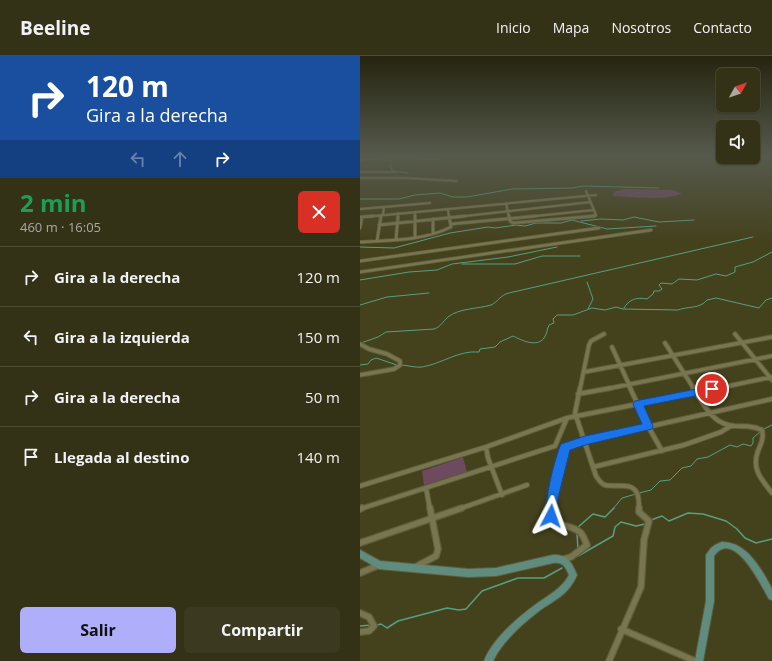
<!DOCTYPE html>
<html lang="es">
<meta charset="utf-8">
<style>
:root{--surface:#333116;--page:#3b391f;--text:#f1f3f6;--muted:#a9a9a1;--line:#4e4c35;--accent:#afaefa}
body{margin:0;font-family:"Open Sans",sans-serif;background:var(--page);color:var(--text);height:100vh;display:flex;flex-direction:column;font-size:15px;white-space:nowrap}
*{box-sizing:border-box;margin:0}
p{font-size:13px;color:var(--muted)}
.icon{flex:none;width:22px;height:22px;fill:none;stroke:currentColor;stroke-width:2;stroke-linecap:round;stroke-linejoin:round}
.map{position:relative;flex:1;overflow:hidden}
.sheet{display:flex;flex-direction:column;background:var(--surface);width:360px}
.sheet>*{flex:none}
.hud{background:#1a4fa0;color:#fff;overflow:hidden}
.needle{width:26px;rotate:50deg}
.controls{position:absolute;left:356px;top:12px;display:grid;gap:8px}
.controls a{display:grid;place-items:center;width:44px;height:44px;border-radius:6px;background:var(--surface);box-shadow:0 1px 3px #0004,0 0 0 1px var(--line);font-size:20px}
.pin{position:absolute;display:grid;place-items:center;width:34px;height:34px;color:#fff;margin:-17px;border:2px solid #fff;border-radius:50%;box-shadow:0 1px 4px #0007}
.me{position:absolute;width:44px;margin:-22px;rotate:4deg;stroke-linejoin:round;filter:drop-shadow(0 0 3px #0008)}
.turn{display:flex;align-items:center;gap:14px;height:84px;padding:0 20px;font-size:18px}
.turn .icon{width:52px;height:52px;stroke-width:2.5}
.turn b{display:block;font-size:28px;line-height:34px}
.lanes{display:flex;align-items:center;height:38px;padding:0 20px;background:#0003;justify-content:center;gap:20px;direction:ltr}
.lanes .off{opacity:.35}
.round{display:grid;place-items:center;flex:none;width:42px;height:42px;border-radius:6px;background:var(--page)}
.headline{display:flex;align-items:center;justify-content:space-between;height:68px;padding:0 20px}
h1{font-size:24px;font-weight:700;line-height:30px;color:#1e9e55}
.button{display:flex;gap:8px;margin-top:auto;padding:8px 20px}
.button a{flex:1;height:46px;border-radius:6px;background:var(--accent);color:#111;font-size:16px;font-weight:700;line-height:46px;text-align:center}
.button a+a{background:var(--page);color:var(--text)}
ul{padding:0;list-style:none}
li{display:flex;align-items:center;gap:12px;height:60px;padding:0 20px;border-top:1px solid var(--line)}
li div{flex:1}
li b{display:block;font-size:15px}
li em{font-style:normal}
header{display:flex;align-items:center;gap:24px;box-sizing:border-box;height:56px;padding:0 20px;background:var(--surface);border-bottom:1px solid var(--line)}
header strong{font-size:19px}
nav{display:flex;gap:22px;margin-inline-start:auto;font-size:14px}
main{display:flex;flex:1;min-height:0}
.map>svg:first-child{display:block}
.green{fill:#6d4a5e}
.lines{fill:none;stroke-linecap:round;stroke-linejoin:round}
.stream-far1{stroke:#56a081;stroke-width:1}
.stream{stroke:#56a081;stroke-width:1.5}
.minor-far4-casing{stroke:#5f5d3c;stroke-width:3}
.minor-far3-casing{stroke:#5f5d3c;stroke-width:4}
.minor-far2-casing{stroke:#5f5d3c;stroke-width:5.5}
.minor-far1-casing{stroke:#5f5d3c;stroke-width:6}
.minor-casing{stroke:#5f5d3c;stroke-width:8}
.secondary-casing{stroke:#5f5d3c;stroke-width:2}
.minor-far4{stroke:#787550;stroke-width:2}
.minor-far3{stroke:#787550;stroke-width:2.5}
.minor-far2{stroke:#787550;stroke-width:3.5}
.minor-far1{stroke:#787550;stroke-width:4}
.minor{stroke:#787550;stroke-width:5.5}
.secondary{fill:#608c7f;fill-rule:evenodd}
.route{fill:#1a73e8;stroke:#114b97}
</style>
<header>
<strong>Beeline</strong>
<nav><a>Inicio</a><a>Mapa</a><a>Nosotros</a><a>Contacto</a></nav>
</header>
<main>
<section class="sheet">
<div class="hud">
<div class="turn"><svg class="icon" aria-label="right" viewBox="0 0 24 24"><path d="M7 20v-9h11M14 6l5 5-5 5"/></svg><div><b>120 m</b>Gira a la derecha</div></div>
<div class="lanes"><svg class="icon off" aria-label="left" viewBox="0 0 24 24"><path d="M17 20v-9H6M10 6l-5 5 5 5"/></svg><svg class="icon off" aria-label="ahead" viewBox="0 0 24 24"><path d="M12 20V5M6 11l6-6 6 6"/></svg><svg class="icon" aria-label="right" viewBox="0 0 24 24"><path d="M7 20v-9h11M14 6l5 5-5 5"/></svg></div>
</div>
<div class="headline"><div><h1>2 min</h1><p>460 m · 16:05</p></div><a class="round" style="background:#d93025;color:#fff"><svg class="icon" aria-label="close" viewBox="0 0 24 24"><path d="M6 6l12 12M18 6L6 18"/></svg></a></div>
<ul>
<li><svg class="icon" aria-label="right" viewBox="0 0 24 24"><path d="M7 20v-9h11M14 6l5 5-5 5"/></svg><div><b>Gira a la derecha</b></div><em>120 m</em></li>
<li><svg class="icon" aria-label="left" viewBox="0 0 24 24"><path d="M17 20v-9H6M10 6l-5 5 5 5"/></svg><div><b>Gira a la izquierda</b></div><em>150 m</em></li>
<li><svg class="icon" aria-label="right" viewBox="0 0 24 24"><path d="M7 20v-9h11M14 6l5 5-5 5"/></svg><div><b>Gira a la derecha</b></div><em>50 m</em></li>
<li><svg class="icon" aria-label="arrive" viewBox="0 0 24 24"><path d="M6 21V4h12l-3 4 3 4H6"/></svg><div><b>Llegada al destino</b></div><em>140 m</em></li>
</ul>
<div class="button"><a>Salir</a><a>Compartir</a></div>
</section>
<div class="map">
<svg width="412" height="605" viewBox="0 0 412 605">
<rect width="100%" height="100%" fill="#44411d"/>
<path class="green" d="M 265,133 L 314,134 L 322,138 C 301,145 275,141 253,140 L 254,136 Z
M 103,401 L 107,416 L 64,429 L 62,415 Z"/>
<g class="lines">
<path class="stream-far1" d="M 18,102 L 24,105 L 33,104 L 30,106 L 32,107 L 30,110 L 33,115 L 48,117
M 5,104 L 32,101 L 79,104
M 0,143 L 39,143 L 55,139 L 80,137 L 93,141 L 107,141 L 152,133 L 213,132 L 223,130 L 299,132
M 221,165 L 241,163 L 263,164 L 274,161 L 299,166 L 334,164
M 0,191 L 34,192 L 90,177 L 128,171 L 135,172 L 156,169 L 165,170 L 176,167 L 201,167 L 212,164 L 247,173 L 296,170
M 102,208 L 155,208 L 182,200 L 220,200
M 0,224 L 49,216 L 77,214 L 92,208 L 148,201 L 197,191
M 227,226 L 233,243 L 228,253
M 0,249 L 27,241 L 69,237
M 264,252 C 269,243 277,241 287,243 L 293,238 L 294,235 L 299,235 L 302,233 L 299,229 L 301,227 L 312,228 L 319,223 L 337,224 L 356,218 L 366,220 L 375,216 L 375,211 L 393,206 L 412,196
M 1,287 L 18,281 L 26,276 L 74,273 C 82,270 82,266 88,261 C 99,252 118,253 131,249 C 138,246 140,239 149,237 L 393,181
M 0,309 L 8,308 L 11,304 L 16,302 L 37,309
M 40,309 C 47,309 55,312 62,311 C 81,308 99,294 119,296 L 120,293 L 135,291 L 140,286 L 153,280 C 161,284 177,292 184,282 C 187,278 187,273 189,269 L 194,267 L 193,263 L 197,259 L 213,259 L 232,252 L 245,254 L 256,251 L 263,253 L 318,254 C 328,250 340,253 347,244 L 356,242 L 399,252 L 406,244 L 412,242
M 404,373 L 412,369
M 279,437 L 291,434 L 300,425 L 310,424 L 322,412 L 331,410 L 337,403 L 348,401 L 370,389 L 377,391 L 383,388 L 391,390 L 393,387 L 393,382 L 401,375
M 253,453 L 262,442 L 276,438"/>
<path class="stream" d="M 291,464 L 302,460 L 309,465 L 328,457 L 343,458 L 366,465 L 377,473 L 385,482 L 396,487 L 412,483
M 217,472 L 233,458 L 245,461 L 254,452
M 217,477 L 218,494
M 218,500 L 253,480 L 255,471 L 261,466 L 276,470 L 285,468
M 17,569 L 21,568 L 27,572 L 38,565 L 87,552 L 99,554 L 106,553 L 122,535 L 158,522 L 184,522 L 202,512
M 0,570 L 12,569"/>
<g class="minor-far4-casing">
<path id="minor-far4" d="M 0,103 L 4,103 L 0,105
M 0,116 L 36,116
M 0,122 L 46,122 L 97,125
M 226,135 L 236,159 L 226,161
M 146,147 L 149,161
M 0,153 L 70,147
M 88,153 L 89,161
M 55,156 L 55,161
M 4,161 L 236,139
M 20,161 L 23,158 L 24,151
M 38,161 L 38,157
M 96,161 L 231,146
M 166,161 L 234,154"/>
</g>
<g class="minor-far3-casing">
<path id="minor-far3" d="M 55,160 L 55,181
M 149,160 L 150,165 L 153,167 L 235,160
M 0,161 L 14,160
M 73,163 L 73,178
M 91,168 L 176,160
M 19,169 L 105,160
M 0,172 L 2,161
M 36,183 L 38,160
M 17,185 L 21,160
M 0,186 C 30,184 63,185 91,171 L 89,160
M 0,205 L 239,172
M 0,216 L 291,174"/>
</g>
<g class="minor-far2-casing">
<path id="minor-far2" d="M 375,278 L 412,324
M 305,287 L 334,333
M 0,288 L 9,293 L 27,298 L 40,305 L 40,309 L 34,313 L 0,319
M 252,291 L 271,333
M 224,316 L 412,281
M 220,333 L 229,289 L 231,285 L 244,278
M 246,333 L 412,300
M 354,333 L 412,321"/>
</g>
<g class="minor-far1-casing">
<path id="minor-far1" d="M 220,332 L 215,357 L 236,420 C 238,423 241,428 245,429 C 255,432 271,425 277,437 C 279,441 279,449 279,453
M 270,332 L 288,370 L 302,395
M 333,332 C 344,348 352,369 375,370 C 385,370 393,370 402,374 C 404,382 401,388 398,395 C 391,413 402,424 412,437
M 218,338 L 251,332
M 126,391 L 128,402 L 142,439
M 233,411 L 324,389 L 361,376 L 369,371
M 0,430 L 126,391 L 207,362 L 359,332
M 66,432 L 70,453
M 0,453 L 195,390 L 207,362
M 99,453 L 167,429
M 191,453 L 196,421 L 205,392 L 225,385 L 412,343"/>
</g>
<g class="minor-casing">
<path id="minor" d="M 191,452 C 192,475 210,466 221,477 C 224,481 225,485 227,489 L 211,501 L 204,503
M 0,453 L 2,452
M 0,487 L 102,452
M 57,510 L 76,500 L 78,493 L 70,452
M 0,517 L 19,509
M 0,557 L 9,561 L 14,570 L 9,575 L 0,576
M 261,573 L 335,605
M 249,605 L 281,531 L 284,484 L 289,465 L 279,456 L 279,452"/>
</g>
<g class="secondary-casing">
<path id="secondary" d="M 362,486 C 383,486 395,504 405,520 C 407,524 411,530 412,534 C 412,537 412,541 412,544 L 409,543 C 401,529 374,472 354,500 L 354,545 L 343,605 L 335,605 L 346,545 L 346,499 L 351,492 L 355,489 Z
M 0,494 L 20,505 L 108,513 L 136,512 L 193,499 C 208,498 212,507 217,519 C 208,539 196,543 179,555 C 162,568 142,586 133,605 L 124,605 C 132,584 157,562 175,549 C 187,540 202,533 209,519 C 205,510 203,506 193,507 L 136,520 L 108,521 L 19,513 L 0,502 Z"/>
</g>
<use href="#minor-far4" class="minor-far4"/>
<use href="#minor-far3" class="minor-far3"/>
<use href="#minor-far2" class="minor-far2"/>
<use href="#minor-far1" class="minor-far1"/>
<use href="#minor" class="minor"/>
<use href="#secondary" class="secondary"/>
</g>
<linearGradient id="sky" x2="0" y2="1"><stop stop-color="#252410"/><stop offset="0.54" stop-color="#565a4c"/><stop offset="1" stop-color="#565a4c" stop-opacity="0"/></linearGradient>
<rect width="412" height="185" fill="url(#sky)"/>
<path class="route" d="M 352,330 L 356,333 L 355,336 L 284,350 L 293,370 L 292,373 L 225,389 L 210,394 L 198,442 L 197,460 L 196,464 L 191,466 L 187,464 C 182,452 195,401 201,388 L 225,380 L 282,368 L 273,348 L 275,345 Z"/>
</svg>
<div class="controls">
<a><svg class="needle" viewBox="-14 -14 28 28"><path d="M0-13l5 13h-10z" fill="#e53935"/><path d="M0 13l5-13h-10z" fill="#a9a9a1"/></svg></a>
<a><svg class="icon" aria-label="sound" viewBox="0 0 24 24"><path d="M4 9h4l5-4v14l-5-4H4zM17 9q2 3 0 6"/></svg></a>
</div>
<div class="pin" style="left:352px;top:333px;background:#d93025"><svg class="icon" aria-label="arrive" viewBox="0 0 24 24"><path d="M6 21V4h12l-3 4 3 4H6"/></svg></div>
<svg class="me" style="left:191px;top:460px" viewBox="-20 -20 40 40"><path d="M0-17L14 15 0 8-14 15z" fill="#1a73e8" stroke="#fff" stroke-width="4"/></svg>
</div>
</main>
